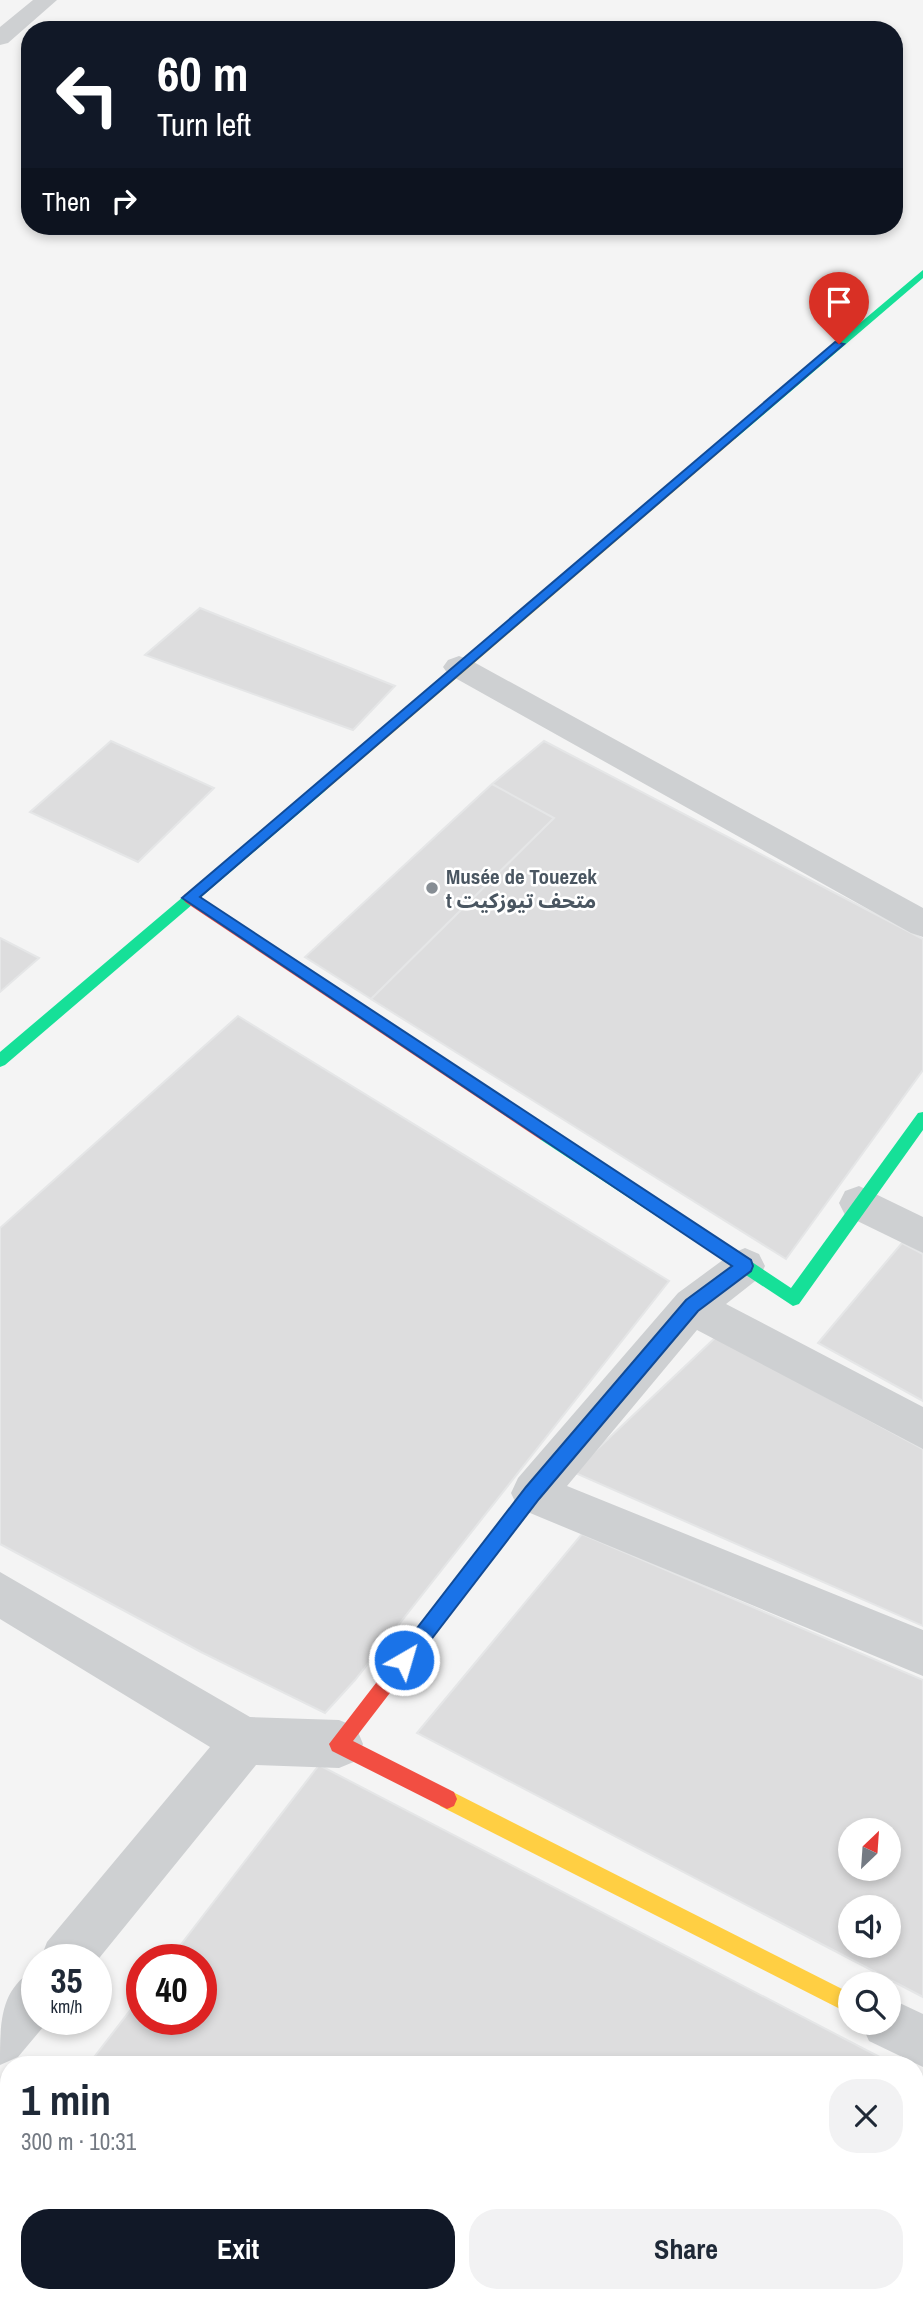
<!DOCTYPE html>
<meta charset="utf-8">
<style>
:root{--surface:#fff;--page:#f2f2f3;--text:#1f2937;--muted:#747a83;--accent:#111827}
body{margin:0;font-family:"Archivo Narrow","Noto Sans Arabic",sans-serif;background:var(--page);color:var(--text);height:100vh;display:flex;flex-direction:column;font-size:26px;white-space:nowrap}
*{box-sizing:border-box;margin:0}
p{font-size:23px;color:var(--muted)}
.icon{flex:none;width:38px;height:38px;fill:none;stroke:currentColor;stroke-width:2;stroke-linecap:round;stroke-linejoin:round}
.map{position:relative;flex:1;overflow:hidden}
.details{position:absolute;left:0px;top:2056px;width:924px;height:247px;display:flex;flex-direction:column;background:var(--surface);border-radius:28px 28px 0 0;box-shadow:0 4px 10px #0003}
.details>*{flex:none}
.guide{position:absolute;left:21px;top:21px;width:882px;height:214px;border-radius:28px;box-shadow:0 4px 10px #0003;background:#111827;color:#fff;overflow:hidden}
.needle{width:46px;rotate:25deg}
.fabs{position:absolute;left:838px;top:1818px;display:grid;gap:14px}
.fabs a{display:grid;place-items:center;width:63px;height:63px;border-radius:50%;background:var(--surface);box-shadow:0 4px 10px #0003;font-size:35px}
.speed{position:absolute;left:21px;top:1944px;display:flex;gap:14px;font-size:35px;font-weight:700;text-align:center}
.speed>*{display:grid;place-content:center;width:91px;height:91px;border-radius:50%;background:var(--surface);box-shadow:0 4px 10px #0003;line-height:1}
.speed small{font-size:18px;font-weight:400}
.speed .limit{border:10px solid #d22;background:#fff;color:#111}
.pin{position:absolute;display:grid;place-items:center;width:60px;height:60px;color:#fff;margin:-72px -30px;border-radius:50% 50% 50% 0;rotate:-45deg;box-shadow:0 0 7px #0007}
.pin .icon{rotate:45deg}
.me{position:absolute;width:77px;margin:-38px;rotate:38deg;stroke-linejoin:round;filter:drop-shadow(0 0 5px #0008)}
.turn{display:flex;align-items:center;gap:24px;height:147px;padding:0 21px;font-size:32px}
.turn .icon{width:91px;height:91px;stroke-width:2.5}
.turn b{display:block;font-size:49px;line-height:60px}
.then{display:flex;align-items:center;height:66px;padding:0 21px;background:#0003;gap:14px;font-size:26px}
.round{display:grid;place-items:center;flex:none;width:74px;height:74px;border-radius:28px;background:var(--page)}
.summary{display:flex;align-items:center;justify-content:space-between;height:119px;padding:0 21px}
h1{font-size:42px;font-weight:700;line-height:52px}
.action{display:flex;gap:14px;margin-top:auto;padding:14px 21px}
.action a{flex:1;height:80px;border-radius:28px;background:var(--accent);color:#fff;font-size:28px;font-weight:700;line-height:80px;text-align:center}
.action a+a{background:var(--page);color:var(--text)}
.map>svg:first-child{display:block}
.building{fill:#ddddde;stroke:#e5e6e7;stroke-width:2;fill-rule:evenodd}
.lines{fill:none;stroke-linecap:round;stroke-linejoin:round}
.street{fill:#ced0d2;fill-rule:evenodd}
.fast{fill:#16e098;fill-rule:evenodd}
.slow{fill:#ffcf43;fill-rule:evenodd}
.jam{fill:#f24e42;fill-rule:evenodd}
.route{fill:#1a73e8;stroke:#114b97;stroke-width:2}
.poi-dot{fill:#868d94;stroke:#fff;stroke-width:2.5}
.labels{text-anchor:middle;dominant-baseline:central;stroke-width:5;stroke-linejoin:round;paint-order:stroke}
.poi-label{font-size:21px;font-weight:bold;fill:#4a5661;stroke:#fff;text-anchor:start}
</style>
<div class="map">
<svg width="923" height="2302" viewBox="0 0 923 2302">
<rect width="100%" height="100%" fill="#f4f4f4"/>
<path class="building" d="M 200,608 L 395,686 L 353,730 L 145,655 Z
M 111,741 L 214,788 L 138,862 L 30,812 Z
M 544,741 L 923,939 L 923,1070 L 786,1259 L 371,999 L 554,818 L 492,784 Z
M 492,784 L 554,818 L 371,999 L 305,957 Z
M 0,938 L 39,958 L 0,992 Z
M 238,1016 L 669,1281 L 355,1680 L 325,1713 L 201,1652 L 0,1544 L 0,1228 Z
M 902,1243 L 923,1254 L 923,1401 L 818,1343 Z
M 716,1337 L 923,1449 L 923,1626 L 573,1472 Z
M 582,1534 L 923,1680 L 923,1997 L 417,1733 ZM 850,1830 L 889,1830 L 889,1869 L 850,1869 ZM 850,1908 L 889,1908 L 889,1946 L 850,1946 Z
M 319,1765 L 895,2065 L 88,2065 L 142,1995 L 142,2020 L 201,2020 L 201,1960 L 169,1960 Z
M 915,2075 L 923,2080 L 923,2302 L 468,2302 L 456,2294 L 915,2294 Z
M 6,2128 L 9,2130 L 9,2294 L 244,2294 L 255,2302 L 0,2302 L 0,2136 Z"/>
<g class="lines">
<path class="street" d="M 33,0 L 57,0 L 8,43 L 0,45 L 0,27 Z
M 459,656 L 470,660 L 923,908 L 923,937 L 911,933 L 448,674 L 443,667 L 448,660 Z
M 859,1186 L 923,1217 L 923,1253 L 845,1215 L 839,1203 L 845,1191 Z
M 745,1248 L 759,1254 L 765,1266 L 759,1278 L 726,1304 L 923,1407 L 923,1449 L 697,1330 L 567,1486 L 923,1630 L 923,1676 L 518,1508 L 511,1493 L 518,1478 L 678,1293 L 731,1254 Z
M 0,1572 L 250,1717 L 339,1720 L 356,1727 L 363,1744 L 356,1761 L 339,1768 L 256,1765 L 96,1962 L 40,1960 L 47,1942 L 210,1747 L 0,1619 Z
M 37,1968 L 37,2020 L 49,2020 L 18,2057 L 0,2065 C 0,2021 0,1988 37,1968 Z
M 889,1998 L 923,2014 L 923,2067 L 869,2041 L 861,2023 L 889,2023 Z
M 322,2294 L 387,2294 L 390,2302 L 325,2302 Z"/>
<path class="fast" d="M 923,270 L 923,278 L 735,439 L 727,439 L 727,435 Z
M 320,783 L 327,788 L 325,791 L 5,1065 L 0,1067 L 0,1052 L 315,785 Z
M 923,1112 L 923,1130 L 799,1304 L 793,1306 L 541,1140 L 539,1135 L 541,1130 L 553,1130 L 791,1288 L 918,1113 Z"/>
<path class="slow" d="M 731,434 L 737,437 L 735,439 L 325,791 L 315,791 L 313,788 L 315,785 Z
M 447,1789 L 850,1993 L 850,2014 L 440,1806 L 437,1799 L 440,1792 Z"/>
<path class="jam" d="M 190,893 L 553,1130 L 555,1135 L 553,1140 L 541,1140 L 185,902 L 183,898 L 185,894 Z
M 533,1485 L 539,1487 L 542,1493 L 539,1499 L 353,1741 L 454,1792 L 457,1799 L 454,1806 L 447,1809 L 332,1751 L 329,1744 L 527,1487 Z"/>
</g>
<path class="route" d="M 835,342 L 844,344 L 200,897 L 751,1260 L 753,1266 L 751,1271 L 698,1311 L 539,1499 L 410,1667 L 404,1670 L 397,1667 L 394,1660 L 397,1654 L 526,1487 L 686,1300 L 732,1266 L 182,898 Z"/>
<circle class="poi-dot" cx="432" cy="888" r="7"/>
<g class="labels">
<g class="poi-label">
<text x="446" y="876">Musée de Touezek<tspan x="446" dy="24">t متحف تيوزكيت</tspan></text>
</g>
</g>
</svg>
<div class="fabs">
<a><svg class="needle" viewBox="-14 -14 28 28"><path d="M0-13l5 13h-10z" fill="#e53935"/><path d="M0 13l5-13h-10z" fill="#747a83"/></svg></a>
<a><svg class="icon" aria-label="sound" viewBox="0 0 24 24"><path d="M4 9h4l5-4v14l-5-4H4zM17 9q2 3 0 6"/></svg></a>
<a><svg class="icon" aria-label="search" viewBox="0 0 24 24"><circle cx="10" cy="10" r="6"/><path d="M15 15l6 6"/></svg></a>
</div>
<div class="speed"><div>35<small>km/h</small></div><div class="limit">40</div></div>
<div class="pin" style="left:839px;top:344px;background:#d93025"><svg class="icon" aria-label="arrive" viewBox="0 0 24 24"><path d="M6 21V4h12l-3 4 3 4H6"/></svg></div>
<svg class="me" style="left:404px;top:1660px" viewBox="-20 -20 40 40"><circle r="17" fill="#1a73e8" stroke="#fff" stroke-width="3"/><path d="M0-11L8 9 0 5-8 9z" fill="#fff"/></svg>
<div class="guide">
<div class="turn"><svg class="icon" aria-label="left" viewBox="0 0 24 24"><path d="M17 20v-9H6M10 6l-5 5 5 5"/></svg><div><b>60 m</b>Turn left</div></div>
<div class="then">Then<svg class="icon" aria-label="right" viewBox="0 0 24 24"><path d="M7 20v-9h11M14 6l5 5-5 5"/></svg></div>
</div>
<section class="details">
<div class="summary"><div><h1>1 min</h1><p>300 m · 10:31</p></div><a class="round"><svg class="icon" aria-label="close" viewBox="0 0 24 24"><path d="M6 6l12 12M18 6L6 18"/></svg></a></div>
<div class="action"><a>Exit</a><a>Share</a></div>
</section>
</div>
